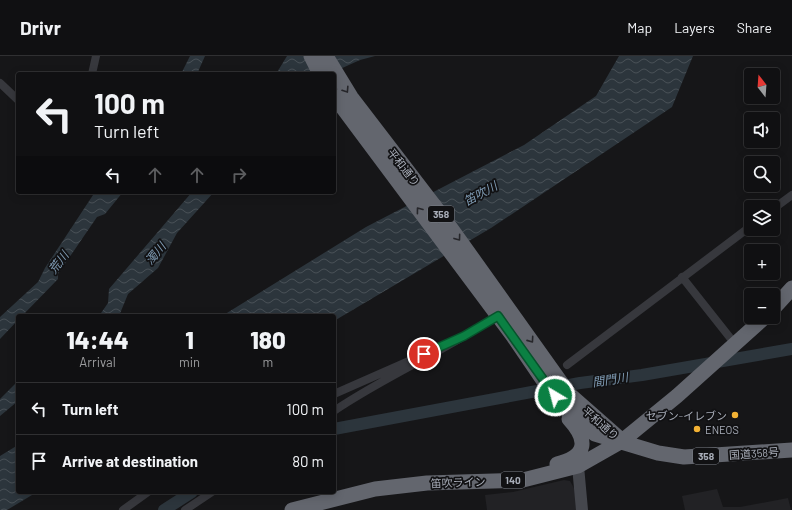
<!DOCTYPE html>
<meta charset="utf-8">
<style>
:root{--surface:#101012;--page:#1e1e20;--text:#f1f3f6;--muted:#9c9d9f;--line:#303032}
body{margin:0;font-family:Barlow,"Noto Sans JP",sans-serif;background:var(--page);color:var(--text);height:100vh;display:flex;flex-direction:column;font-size:15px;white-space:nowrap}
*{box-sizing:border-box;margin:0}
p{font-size:13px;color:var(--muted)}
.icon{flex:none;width:22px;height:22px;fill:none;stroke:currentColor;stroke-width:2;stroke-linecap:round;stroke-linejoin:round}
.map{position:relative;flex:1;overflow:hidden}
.drawer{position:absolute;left:16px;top:258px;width:320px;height:180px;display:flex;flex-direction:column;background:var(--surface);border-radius:4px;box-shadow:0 2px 10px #0003,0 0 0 1px var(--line)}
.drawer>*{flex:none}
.top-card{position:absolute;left:16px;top:16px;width:320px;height:122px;border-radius:4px;box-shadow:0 2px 10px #0003,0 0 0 1px var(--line);background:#101012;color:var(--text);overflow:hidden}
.needle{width:26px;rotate:343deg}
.buttons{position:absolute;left:744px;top:12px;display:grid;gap:8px}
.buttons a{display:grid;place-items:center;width:36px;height:36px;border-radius:4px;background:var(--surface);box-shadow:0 2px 10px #0003,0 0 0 1px var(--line);font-size:20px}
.pin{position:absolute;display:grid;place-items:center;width:34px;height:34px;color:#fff;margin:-17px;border:2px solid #fff;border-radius:50%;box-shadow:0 1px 4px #0007}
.me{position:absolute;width:44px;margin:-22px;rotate:323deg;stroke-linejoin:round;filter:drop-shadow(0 0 3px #0008)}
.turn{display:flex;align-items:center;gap:14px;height:84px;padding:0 12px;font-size:18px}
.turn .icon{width:52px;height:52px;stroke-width:2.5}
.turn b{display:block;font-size:28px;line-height:34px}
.lanes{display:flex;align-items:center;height:38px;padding:0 12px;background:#0003;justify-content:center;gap:20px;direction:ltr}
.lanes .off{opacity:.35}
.eta{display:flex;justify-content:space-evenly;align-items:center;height:68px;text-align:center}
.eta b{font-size:24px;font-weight:800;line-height:28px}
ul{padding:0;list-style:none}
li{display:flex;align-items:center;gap:12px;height:52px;padding:0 12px;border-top:1px solid var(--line)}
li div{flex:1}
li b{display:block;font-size:15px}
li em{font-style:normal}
header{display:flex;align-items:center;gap:24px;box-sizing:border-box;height:56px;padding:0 20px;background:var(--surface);border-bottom:1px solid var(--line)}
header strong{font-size:19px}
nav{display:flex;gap:22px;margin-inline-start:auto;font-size:14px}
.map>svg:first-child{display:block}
.built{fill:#222225}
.water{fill:url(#water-waves)}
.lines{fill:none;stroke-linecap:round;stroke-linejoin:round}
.river{stroke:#2c353c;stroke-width:12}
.street{stroke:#37383d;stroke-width:8}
.secondary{stroke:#45474d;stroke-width:12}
.highway{stroke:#63666e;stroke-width:15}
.oneway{stroke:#26262a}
.route-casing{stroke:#07532c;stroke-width:10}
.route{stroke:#0b8043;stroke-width:7}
.poi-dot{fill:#f2b134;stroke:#111113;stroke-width:1.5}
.labels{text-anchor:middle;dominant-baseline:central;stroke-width:3.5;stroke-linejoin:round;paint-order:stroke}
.shield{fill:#111113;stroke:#7b7e86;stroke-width:1}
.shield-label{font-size:10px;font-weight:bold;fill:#a8adb8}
.street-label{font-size:11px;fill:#a8adb8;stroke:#111113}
.poi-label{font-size:11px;fill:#a8adb8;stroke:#111113;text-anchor:end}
.water-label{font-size:12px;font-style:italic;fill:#7f9bb3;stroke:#111113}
</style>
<header>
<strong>Drivr</strong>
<nav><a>Map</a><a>Layers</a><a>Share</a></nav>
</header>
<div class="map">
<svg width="792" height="454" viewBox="0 0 792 454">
<defs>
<pattern id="water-waves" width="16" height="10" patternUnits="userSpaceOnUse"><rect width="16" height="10" fill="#2c353c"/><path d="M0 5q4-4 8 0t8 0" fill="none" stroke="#485056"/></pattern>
</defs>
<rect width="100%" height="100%" fill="#161618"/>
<path class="built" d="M 564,424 L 570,425 L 575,434 L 577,454 L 487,454 L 485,439 L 513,436 Z
M 717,433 L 723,451 L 740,451 L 788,442 L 791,454 L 685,454 L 682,440 Z"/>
<path class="water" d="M 190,0 L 205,0 L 197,18 L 181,18 Z
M 287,0 L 375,0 L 360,4 L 329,18 L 276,18 Z
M 619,0 L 693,0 L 672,51 L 491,172 L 334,265 L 334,260 L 222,260 L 366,171 L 524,89 L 596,40 Z
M 95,136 L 123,136 L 105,158 L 97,161 L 58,218 L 58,223 L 22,260 L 18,260 L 18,264 L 0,283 L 0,261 L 38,226 L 45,212 Z
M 192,136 L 214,136 L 177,177 L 158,212 L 128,238 L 119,260 L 99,260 L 108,247 L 109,233 Z
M 18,325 L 18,345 L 0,360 L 0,343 Z
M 18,389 L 18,436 L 37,436 L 7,454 L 0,454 L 0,400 Z"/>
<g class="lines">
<path class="river" d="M 334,373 L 580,327 L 642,319 L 792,293
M 164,454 L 192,436"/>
<path class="street" d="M 92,18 L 96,0
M 0,27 L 18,44
M 773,153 L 792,139
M 682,221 L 735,288
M 567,309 L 751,170
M 334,338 L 418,301
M 334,355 C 387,319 448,294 501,257
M 123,454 L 148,436
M 185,454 L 212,436"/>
<path class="secondary" d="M 578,410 L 582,454"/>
<path class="highway" d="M 311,0 L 320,18
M 326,0 L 351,41 L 443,161 L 570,339 L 620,383
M 334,40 L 513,280 L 545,327 L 576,363 L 595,378 L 658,397 L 684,401 L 792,394
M 773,253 L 792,232
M 557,408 C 588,400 588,384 569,363
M 292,454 L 375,433 L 427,427 L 523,424 L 578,410 L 622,385 L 677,340 L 765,261"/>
</g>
<defs><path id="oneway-chevron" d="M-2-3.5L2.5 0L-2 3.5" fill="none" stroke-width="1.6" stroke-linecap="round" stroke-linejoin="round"/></defs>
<g class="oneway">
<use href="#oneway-chevron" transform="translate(346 34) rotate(57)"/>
<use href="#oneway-chevron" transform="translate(419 154) rotate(-127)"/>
<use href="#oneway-chevron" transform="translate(458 182) rotate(54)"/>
<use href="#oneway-chevron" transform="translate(531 284) rotate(55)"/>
</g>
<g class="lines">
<g class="route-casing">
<path id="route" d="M 424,298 L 464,280 L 498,260 L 555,340"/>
</g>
<use href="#route" class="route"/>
</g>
<g class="poi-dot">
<circle cx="735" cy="359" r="4"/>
<circle cx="697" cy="373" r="4"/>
</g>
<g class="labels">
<g class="shield">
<rect x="428" y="150" width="26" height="16" rx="3"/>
<rect x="693" y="392" width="26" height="16" rx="3"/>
<rect x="501" y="416" width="24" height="16" rx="3"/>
</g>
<g class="shield-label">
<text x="441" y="158">358</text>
<text x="706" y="400">358</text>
<text x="513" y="424">140</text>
</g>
<g class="street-label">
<text transform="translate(404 111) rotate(52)">平和通り</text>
<text transform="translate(601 367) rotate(41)">平和通り</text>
<text transform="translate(754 397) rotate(-4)">国道358号</text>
<text transform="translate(458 426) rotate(-2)">笛吹ライン</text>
</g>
<g class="poi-label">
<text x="727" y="359">セブン-イレブン</text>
<text x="705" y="373" text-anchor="start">ENEOS</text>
</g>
<g class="water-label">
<text transform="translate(480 137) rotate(-29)">笛吹川</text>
<text transform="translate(155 197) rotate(-50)">濁川</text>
<text transform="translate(58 206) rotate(-53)">荒川</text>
<text transform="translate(610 323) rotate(-9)">間門川</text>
</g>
</g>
</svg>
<div class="buttons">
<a><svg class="needle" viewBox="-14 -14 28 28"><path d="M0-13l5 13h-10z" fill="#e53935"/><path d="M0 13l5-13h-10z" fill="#9c9d9f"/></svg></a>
<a><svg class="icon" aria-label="sound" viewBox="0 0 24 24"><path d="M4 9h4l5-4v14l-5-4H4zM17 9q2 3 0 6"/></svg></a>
<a><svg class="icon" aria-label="search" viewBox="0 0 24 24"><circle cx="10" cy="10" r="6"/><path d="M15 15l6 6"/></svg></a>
<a><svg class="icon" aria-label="layers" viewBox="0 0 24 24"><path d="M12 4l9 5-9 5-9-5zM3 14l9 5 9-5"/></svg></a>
<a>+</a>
<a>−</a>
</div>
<div class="pin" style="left:424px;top:298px;background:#d93025"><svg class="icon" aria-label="arrive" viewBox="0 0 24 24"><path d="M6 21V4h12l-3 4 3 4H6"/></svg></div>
<svg class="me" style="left:555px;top:340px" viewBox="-20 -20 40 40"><circle r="17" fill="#0b8043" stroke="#fff" stroke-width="3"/><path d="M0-11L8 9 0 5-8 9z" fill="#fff"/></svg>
<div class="top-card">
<div class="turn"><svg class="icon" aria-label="left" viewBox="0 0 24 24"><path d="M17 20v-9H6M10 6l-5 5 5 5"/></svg><div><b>100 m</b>Turn left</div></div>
<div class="lanes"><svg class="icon" aria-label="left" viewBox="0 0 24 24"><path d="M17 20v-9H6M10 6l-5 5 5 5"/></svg><svg class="icon off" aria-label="ahead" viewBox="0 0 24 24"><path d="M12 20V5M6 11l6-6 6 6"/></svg><svg class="icon off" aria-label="ahead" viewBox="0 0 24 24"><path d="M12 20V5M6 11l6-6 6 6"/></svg><svg class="icon off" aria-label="right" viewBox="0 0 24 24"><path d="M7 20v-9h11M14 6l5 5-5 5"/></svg></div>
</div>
<section class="drawer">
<div class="eta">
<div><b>14:44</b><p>Arrival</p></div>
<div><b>1</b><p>min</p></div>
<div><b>180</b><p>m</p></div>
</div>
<ul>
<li><svg class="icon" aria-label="left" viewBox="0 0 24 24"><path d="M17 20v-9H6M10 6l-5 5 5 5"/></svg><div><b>Turn left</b></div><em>100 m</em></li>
<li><svg class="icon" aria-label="arrive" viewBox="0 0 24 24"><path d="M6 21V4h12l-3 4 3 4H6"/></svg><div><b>Arrive at destination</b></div><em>80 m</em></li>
</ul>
</section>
</div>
